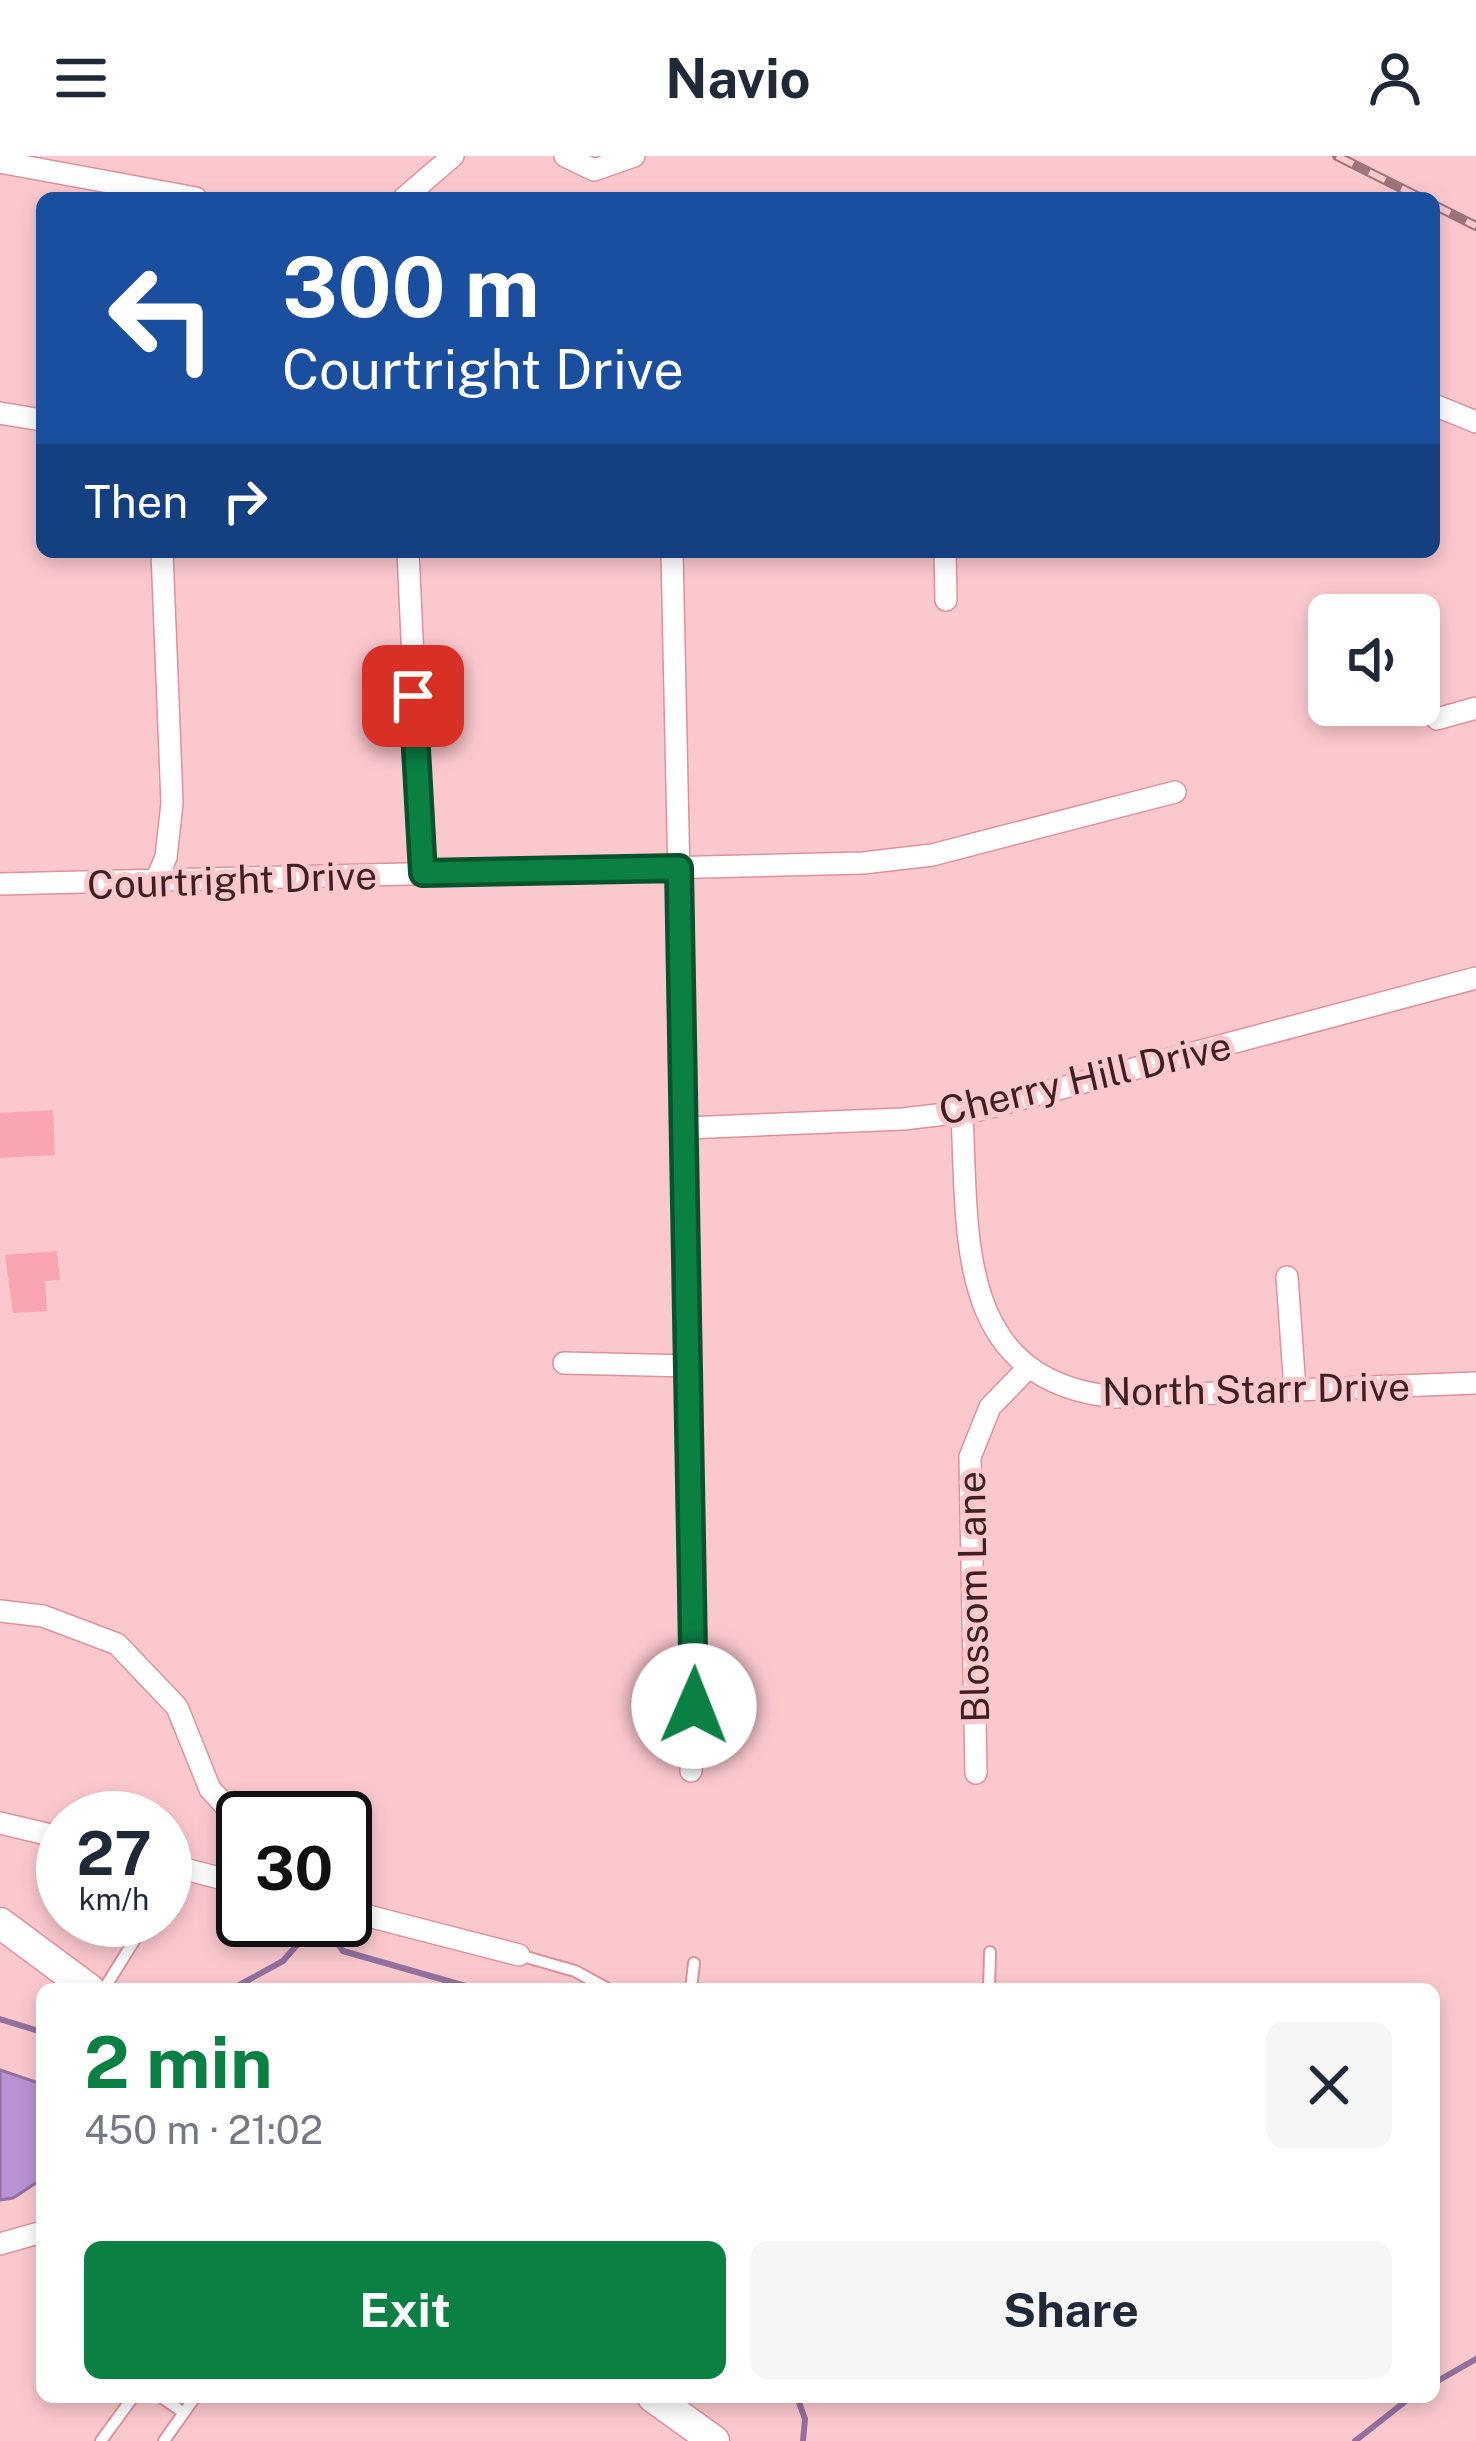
<!DOCTYPE html>
<meta charset="utf-8">
<style>
:root{--surface:#fff;--page:#f6f6f7;--text:#1f2937;--muted:#747a83;--accent:#0b8043}
body{margin:0;font-family:"Public Sans",sans-serif;background:var(--page);color:var(--text);height:100vh;display:flex;flex-direction:column;font-size:45px;white-space:nowrap}
*{box-sizing:border-box;margin:0}
p{font-size:39px;color:var(--muted)}
.icon{flex:none;width:66px;height:66px;fill:none;stroke:currentColor;stroke-width:2;stroke-linecap:round;stroke-linejoin:round}
.map{position:relative;flex:1;overflow:hidden}
.details{position:absolute;left:36px;top:1827px;width:1404px;height:420px;display:flex;flex-direction:column;background:var(--surface);border-radius:18px;box-shadow:0 6px 18px #0003}
.details>*{flex:none}
.hud{position:absolute;left:36px;top:36px;width:1404px;height:366px;border-radius:18px;box-shadow:0 6px 18px #0003;background:#1a4fa0;color:#fff;overflow:hidden}
.buttons{position:absolute;left:1308px;top:438px;display:grid;gap:24px}
.buttons a{display:grid;place-items:center;width:132px;height:132px;border-radius:18px;background:var(--surface);box-shadow:0 6px 18px #0003;font-size:60px}
.speed{position:absolute;left:36px;top:1635px;display:flex;gap:24px;font-size:60px;font-weight:700;text-align:center}
.speed>*{display:grid;place-content:center;width:156px;height:156px;border-radius:50%;background:var(--surface);box-shadow:0 6px 18px #0003;line-height:1}
.speed small{font-size:30px;font-weight:400}
.speed .limit{border:6px solid #111;border-radius:18px;background:#fff;color:#111}
.pin{position:absolute;display:grid;place-items:center;width:102px;height:102px;color:#fff;margin:-51px;border-radius:24px;box-shadow:0 6px 18px #0006}
.me{position:absolute;width:132px;margin:-66px;rotate:1deg;stroke-linejoin:round;filter:drop-shadow(0 0 9px #0008)}
.turn{display:flex;align-items:center;gap:42px;height:252px;padding:0 48px;font-size:54px}
.turn .icon{width:156px;height:156px;stroke-width:2.5}
.turn b{display:block;font-size:84px;line-height:102px}
.then{display:flex;align-items:center;height:114px;padding:0 48px;background:#0003;gap:24px;font-size:45px}
.round{display:grid;place-items:center;flex:none;width:126px;height:126px;border-radius:18px;background:var(--page)}
.summary{display:flex;align-items:center;justify-content:space-between;height:204px;padding:0 48px}
h1{font-size:72px;font-weight:700;line-height:90px;color:var(--accent)}
.action{display:flex;gap:24px;margin-top:auto;padding:24px 48px}
.action a{flex:1;height:138px;border-radius:18px;background:var(--accent);color:#fff;font-size:48px;font-weight:700;line-height:138px;text-align:center}
.action a+a{background:var(--page);color:var(--text)}
header{display:flex;justify-content:space-between;align-items:center;height:156px;padding:0 48px;background:var(--surface);font-size:54px;font-weight:700}
.map>svg:first-child{display:block}
.water{fill:#b793d3;stroke:#93709e;stroke-width:3}
.lines{fill:none;stroke-linecap:round;stroke-linejoin:round}
.stream{stroke:#93709e;stroke-width:6}
.building{fill:#faa6b2}
.service-casing{stroke:#df909c;stroke-width:14}
.minor-casing{stroke:#df909c;stroke-width:24}
.primary-casing{stroke:#df909c;stroke-width:33}
.service{stroke:#fff;stroke-width:10}
.minor{stroke:#fff;stroke-width:21}
.primary{stroke:#fff;stroke-width:30}
.rail-casing{stroke:#9d7479;stroke-width:10}
.rail{stroke:#fbc8ce;stroke-width:6;stroke-dasharray:18;stroke-linecap:butt}
.route-casing{stroke:#07532c;stroke-width:30}
.route{stroke:#0b8043;stroke-width:21}
.labels{text-anchor:middle;dominant-baseline:central;stroke-width:10;stroke-linejoin:round;paint-order:stroke}
.street-label{font-size:39px;fill:#3e1f24;stroke:#fbc8ce}
</style>
<header><svg class="icon" aria-label="menu" viewBox="0 0 24 24"><path d="M4 6h16M4 12h16M4 18h16"/></svg>Navio<svg class="icon" aria-label="person" viewBox="0 0 24 24"><circle cx="12" cy="8" r="4"/><path d="M4 21q1-7 8-7t8 7"/></svg></header>
<div class="map">
<svg width="1476" height="2285" viewBox="0 0 1476 2285">
<rect width="100%" height="100%" fill="#fbc8ce"/>
<path class="water" d="M 0,1914 L 42,1928 L 42,2023 L 13,2042 L 0,2044 Z"/>
<g class="lines">
<path class="stream" d="M 232,1833 L 283,1805 L 303,1782 L 333,1780 L 343,1795 L 476,1833
M 0,1863 L 42,1876
M 1434,2227 L 1476,2203
M 797,2241 L 805,2263 L 803,2285
M 1355,2285 L 1411,2241"/>
</g>
<path class="building" d="M 53,954 L 55,999 L 0,1002 L 0,957 Z
M 57,1095 L 60,1124 L 45,1125 L 47,1155 L 13,1157 L 5,1099 Z"/>
<g class="lines">
<g class="service-casing">
<path id="service" d="M 165,1741 L 181,1713
M 519,1799 L 575,1815 L 608,1833
M 104,1833 L 147,1764
M 691,1833 L 694,1807
M 989,1833 L 990,1796
M 161,2241 L 184,2257
M 101,2285 L 133,2241
M 164,2285 L 195,2241"/>
</g>
<g class="minor-casing">
<path id="minor" d="M 565,0 L 594,14 L 634,0
M 0,6 L 196,42
M 404,42 L 453,0
M 1434,249 L 1476,266
M 0,257 L 42,264
M 408,396 L 423,717
M 672,396 L 696,1517 L 691,1615
M 945,396 L 946,444
M 1437,563 L 1476,552
M 155,727 L 166,701 L 172,647 L 162,396
M 0,728 L 863,707 L 932,699 L 1175,636
M 962,957 C 968,1082 955,1225 1115,1241 L 1476,1227
M 686,972 L 903,963 L 979,954 L 1476,822
M 1287,1121 L 1295,1233
M 564,1207 L 690,1210
M 0,1455 L 43,1460 L 117,1488 L 177,1551 L 210,1633 L 243,1669
M 976,1617 L 970,1301 L 990,1251 L 1027,1213
M 0,1667 L 63,1682
M 165,1708 L 243,1728
M 345,1754 L 519,1799
M 0,2088 L 42,2076"/>
</g>
<g class="primary-casing">
<path id="primary" d="M 0,1767 L 89,1833
M 653,2241 L 714,2285"/>
</g>
<use href="#service" class="service"/>
<use href="#minor" class="minor"/>
<use href="#primary" class="primary"/>
<g class="rail-casing">
<path id="rail" d="M 1337,0 L 1421,42
M 1434,49 L 1476,70"/>
</g>
<use href="#rail" class="rail"/>
</g>
<g class="lines">
<g class="route-casing">
<path id="route" d="M 413,540 L 423,717 L 679,712 L 694,1550"/>
</g>
<use href="#route" class="route"/>
</g>
<g class="labels">
<g class="street-label">
<text transform="translate(232 724) rotate(-2)">Courtright Drive</text>
<text transform="translate(1085 922) rotate(-13)">Cherry Hill Drive</text>
<text transform="translate(1256 1233) rotate(-1)">North Starr Drive</text>
<text transform="translate(973 1441) rotate(-91)">Blossom Lane</text>
</g>
</g>
</svg>
<div class="buttons">
<a><svg class="icon" aria-label="sound" viewBox="0 0 24 24"><path d="M4 9h4l5-4v14l-5-4H4zM17 9q2 3 0 6"/></svg></a>
</div>
<div class="speed"><div>27<small>km/h</small></div><div class="limit">30</div></div>
<div class="pin" style="left:413px;top:540px;background:#d93025"><svg class="icon" aria-label="arrive" viewBox="0 0 24 24"><path d="M6 21V4h12l-3 4 3 4H6"/></svg></div>
<svg class="me" style="left:694px;top:1550px" viewBox="-20 -20 40 40"><circle r="19" fill="#fff"/><path d="M0-13L10 11 0 6-10 11z" fill="#0b8043"/></svg>
<div class="hud">
<div class="turn"><svg class="icon" aria-label="left" viewBox="0 0 24 24"><path d="M17 20v-9H6M10 6l-5 5 5 5"/></svg><div><b>300 m</b>Courtright Drive</div></div>
<div class="then">Then<svg class="icon" aria-label="right" viewBox="0 0 24 24"><path d="M7 20v-9h11M14 6l5 5-5 5"/></svg></div>
</div>
<section class="details">
<div class="summary"><div><h1>2 min</h1><p>450 m · 21:02</p></div><a class="round"><svg class="icon" aria-label="close" viewBox="0 0 24 24"><path d="M6 6l12 12M18 6L6 18"/></svg></a></div>
<div class="action"><a>Exit</a><a>Share</a></div>
</section>
</div>
